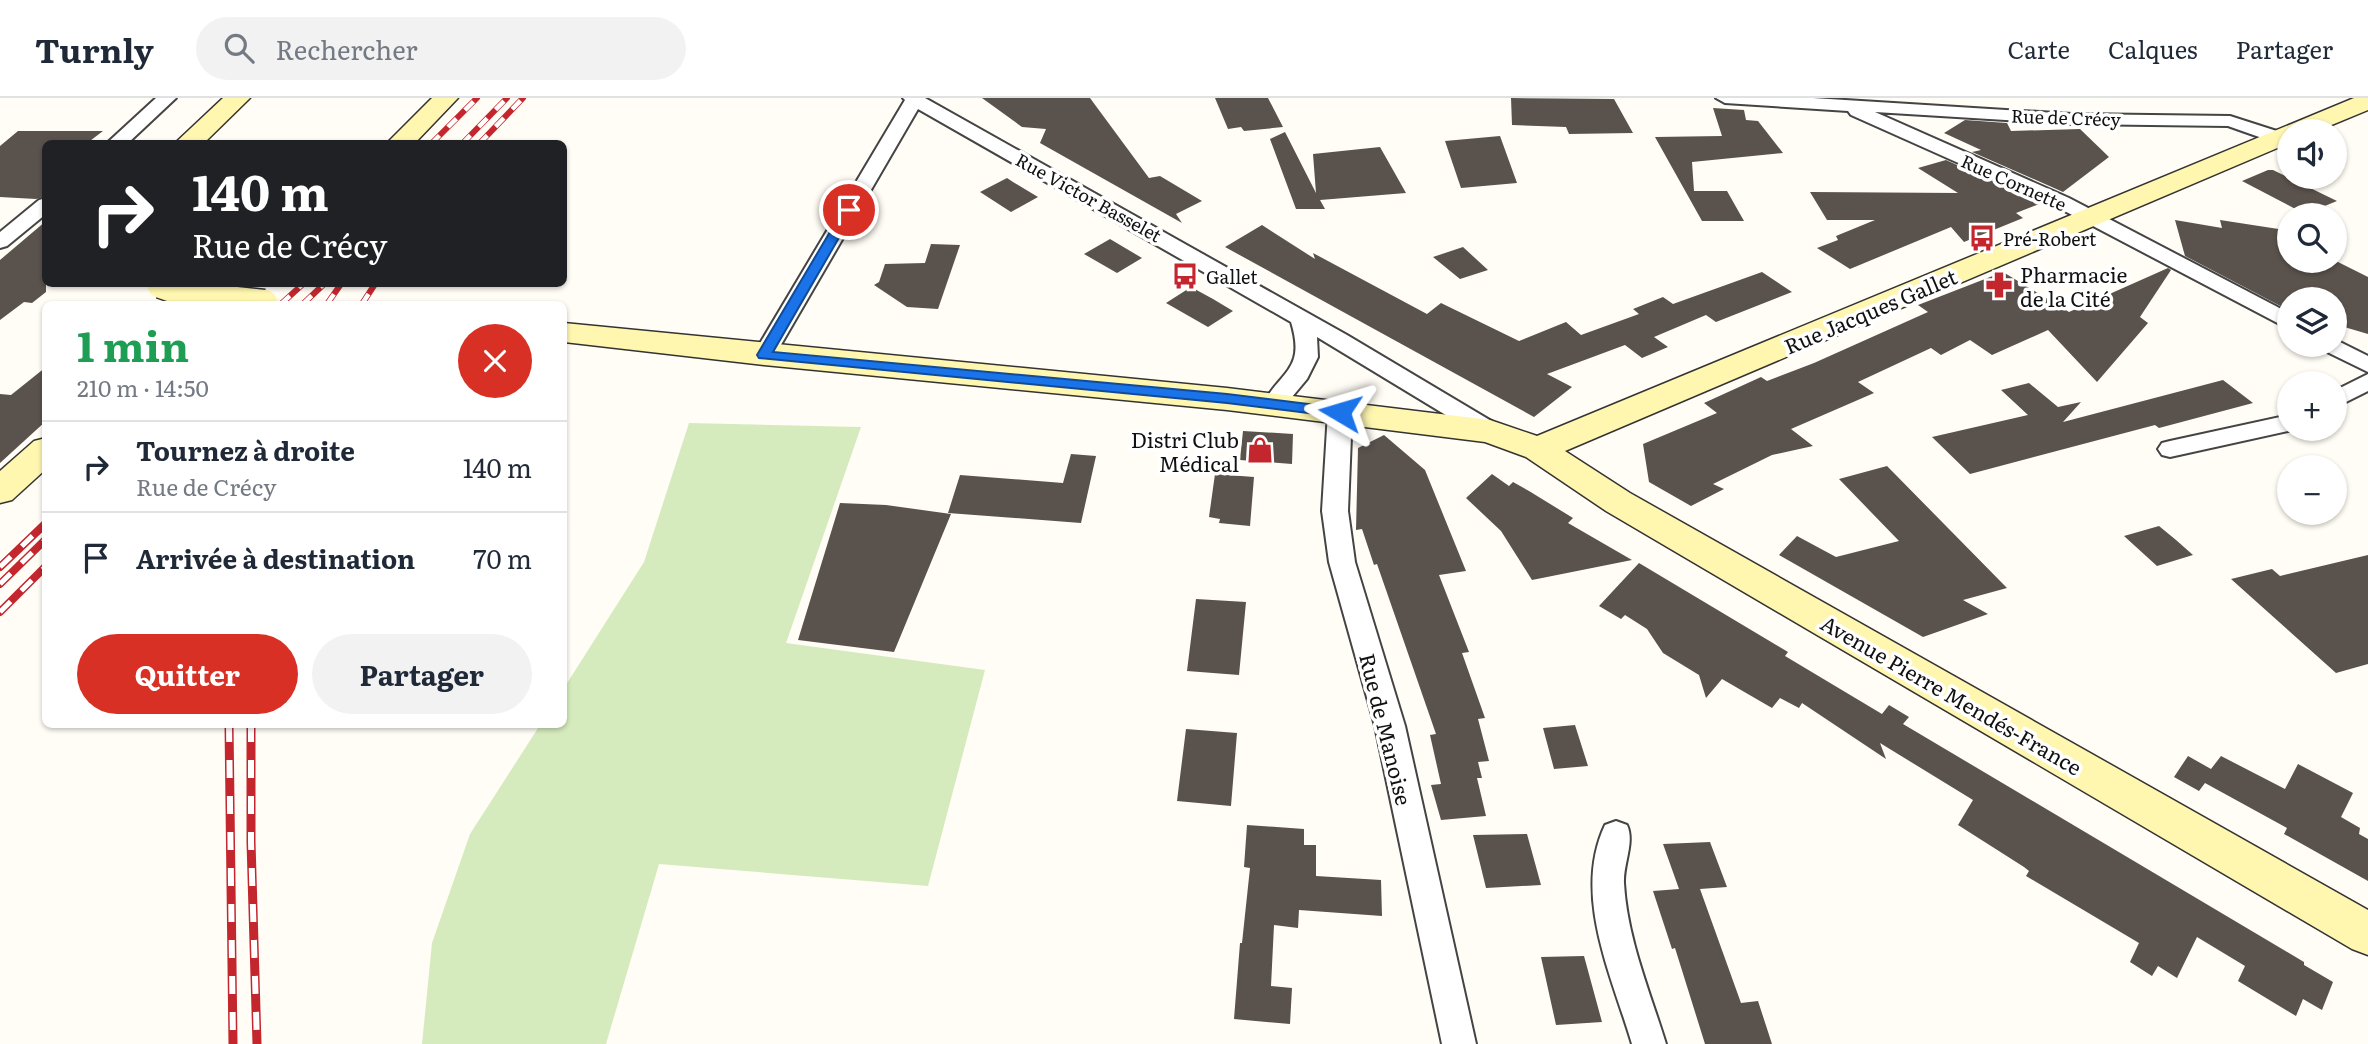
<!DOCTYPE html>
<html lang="fr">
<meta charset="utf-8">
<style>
:root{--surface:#fff;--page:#f2f2f3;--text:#1f2937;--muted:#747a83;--line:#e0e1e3;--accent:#d93025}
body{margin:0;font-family:Literata,serif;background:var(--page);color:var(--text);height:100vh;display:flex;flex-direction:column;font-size:26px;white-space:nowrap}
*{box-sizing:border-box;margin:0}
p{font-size:23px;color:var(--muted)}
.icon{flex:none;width:38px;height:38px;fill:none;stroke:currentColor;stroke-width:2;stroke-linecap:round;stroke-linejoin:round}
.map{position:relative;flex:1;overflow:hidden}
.side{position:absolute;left:42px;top:203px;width:525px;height:427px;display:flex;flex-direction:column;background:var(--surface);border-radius:10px;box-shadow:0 2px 5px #0004}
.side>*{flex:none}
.hud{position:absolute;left:42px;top:42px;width:525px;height:147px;border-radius:10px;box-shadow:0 2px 5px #0004;background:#202124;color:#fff;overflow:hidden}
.controls{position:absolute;left:2277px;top:21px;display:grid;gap:14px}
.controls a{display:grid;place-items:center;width:70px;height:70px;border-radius:50%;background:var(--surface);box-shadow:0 2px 5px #0004;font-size:35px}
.pin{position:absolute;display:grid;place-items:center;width:60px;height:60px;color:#fff;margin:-30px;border:4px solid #fff;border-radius:50%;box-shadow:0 2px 7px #0007}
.me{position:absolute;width:77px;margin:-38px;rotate:277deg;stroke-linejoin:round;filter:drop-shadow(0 0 5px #0008)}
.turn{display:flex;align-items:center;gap:24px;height:147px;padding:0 35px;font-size:32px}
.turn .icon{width:91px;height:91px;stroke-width:2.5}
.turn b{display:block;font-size:49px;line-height:60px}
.round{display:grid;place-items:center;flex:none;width:74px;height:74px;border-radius:37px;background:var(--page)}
.headline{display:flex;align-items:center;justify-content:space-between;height:119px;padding:0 35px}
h1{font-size:42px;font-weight:700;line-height:52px;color:#1e9e55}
.button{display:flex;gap:14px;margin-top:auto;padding:14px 35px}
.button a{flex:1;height:80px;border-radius:42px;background:var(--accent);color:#fff;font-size:28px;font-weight:700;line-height:80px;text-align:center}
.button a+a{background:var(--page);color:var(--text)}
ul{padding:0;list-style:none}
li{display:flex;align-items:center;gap:21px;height:91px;padding:0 35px;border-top:2px solid var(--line)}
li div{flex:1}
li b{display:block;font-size:26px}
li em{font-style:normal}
header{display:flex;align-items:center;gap:42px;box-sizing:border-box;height:98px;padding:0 35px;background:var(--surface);border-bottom:2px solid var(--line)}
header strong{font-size:33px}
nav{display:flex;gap:38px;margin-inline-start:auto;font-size:24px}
.search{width:490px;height:63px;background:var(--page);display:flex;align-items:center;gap:18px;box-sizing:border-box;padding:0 24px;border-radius:38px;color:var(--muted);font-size:26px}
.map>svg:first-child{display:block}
.green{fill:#d5ebbd}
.building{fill:#5a524d}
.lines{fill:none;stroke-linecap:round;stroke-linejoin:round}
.minor-casing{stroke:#444;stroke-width:4}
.secondary-casing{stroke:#333;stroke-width:3}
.minor{fill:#fff;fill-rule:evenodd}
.secondary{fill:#fff6b0;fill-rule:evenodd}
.rail-far2-casing{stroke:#c4262e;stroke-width:6}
.rail-far1-casing{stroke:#c4262e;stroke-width:8}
.rail-casing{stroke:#c4262e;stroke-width:9}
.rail-far2{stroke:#fff;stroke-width:4.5;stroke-dasharray:12;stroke-linecap:butt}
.rail-far1{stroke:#fff;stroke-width:5;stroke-dasharray:15;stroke-linecap:butt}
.rail{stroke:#fff;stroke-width:6;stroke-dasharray:18;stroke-linecap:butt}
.secondary-bridge-casing{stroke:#333;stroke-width:31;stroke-linecap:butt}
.secondary-bridge{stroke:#fff6b0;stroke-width:28}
.route{fill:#1a73e8;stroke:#114b97;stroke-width:2}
.labels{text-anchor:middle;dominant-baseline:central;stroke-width:7;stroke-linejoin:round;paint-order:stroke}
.far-street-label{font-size:18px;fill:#111;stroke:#fff}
.far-poi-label{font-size:18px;fill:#111;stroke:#fff;text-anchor:start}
.poi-label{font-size:21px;fill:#111;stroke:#fff;text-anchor:start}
.street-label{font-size:21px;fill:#111;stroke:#fff}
</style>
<header>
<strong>Turnly</strong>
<div class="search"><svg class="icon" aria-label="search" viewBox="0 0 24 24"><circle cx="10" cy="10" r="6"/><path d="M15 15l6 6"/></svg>Rechercher</div>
<nav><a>Carte</a><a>Calques</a><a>Partager</a></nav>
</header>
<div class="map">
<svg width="2368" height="946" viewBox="0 0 2368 946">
<rect width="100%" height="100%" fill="#fffdf5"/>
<path class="green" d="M 689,325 L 861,329 L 786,545 L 985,572 L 928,788 L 659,766 L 606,946 L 422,946 L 432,845 L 470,736 L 540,627 L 564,626 L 564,590 L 644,464 Z"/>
<path class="building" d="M 982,0 L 1090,0 L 1149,80 L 1160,78 L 1202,103 L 1176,116 L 1182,125 L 1040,45 L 1046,31 L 1022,29 Z
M 1215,0 L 1268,0 L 1283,29 L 1244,33 L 1241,29 L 1228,31 Z
M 1511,0 L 1614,1 L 1633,35 L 1569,36 L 1566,29 L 1512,27 Z
M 1713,10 L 1744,12 L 1746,22 L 1758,23 L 1783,55 L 1692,64 L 1694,93 L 1727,93 L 1744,123 L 1702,123 L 1655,39 L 1722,38 Z
M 1965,22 L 2007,25 L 2011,33 L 2080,31 L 2109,59 L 2063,94 L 1972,54 L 1981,52 L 1944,35 Z
M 18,33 L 103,33 L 86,46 L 46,46 L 46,98 L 36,101 L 0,99 L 0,48 Z
M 1285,34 L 1316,95 L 1313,56 L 1380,49 L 1406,95 L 1320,102 L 1325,111 L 1296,111 L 1270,41 Z
M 1500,38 L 1517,85 L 1461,90 L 1445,43 Z
M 1946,62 L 2042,105 L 2016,115 L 2023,120 L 1964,144 L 1951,129 L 1850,171 L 1817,150 L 1838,142 L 1836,138 L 1875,122 L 1827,122 L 1810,94 L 1958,95 L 1918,70 Z
M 2268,72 L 2273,72 L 2337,103 L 2305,116 L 2242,83 Z
M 1007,80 L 1013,84 L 1038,99 L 1011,114 L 980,94 Z
M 2175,122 L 2222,130 L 2220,122 L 2285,132 L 2289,135 L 2289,163 L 2334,162 L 2368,179 L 2368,236 L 2334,226 L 2334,201 L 2289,201 L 2288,212 L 2185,158 Z
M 46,123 L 46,194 L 32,205 L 24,204 L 0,222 L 0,162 Z
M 1262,127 L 1315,161 L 1313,155 L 1427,216 L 1441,205 L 1519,243 L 1566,224 L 1581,237 L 1639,216 L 1633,211 L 1663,199 L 1673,206 L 1762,174 L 1792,194 L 1716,224 L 1706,217 L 1654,239 L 1668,249 L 1642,260 L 1625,247 L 1547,276 L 1572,289 L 1534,319 L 1225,149 Z
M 1110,141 L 1142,160 L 1117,175 L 1084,156 Z
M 931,146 L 960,147 L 938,211 L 907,209 L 874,187 L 879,184 L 885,166 L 925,165 Z
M 1463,149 L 1488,172 L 1460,181 L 1433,159 Z
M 2168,170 L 2171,172 L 2140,219 L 2148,225 L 2097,284 L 2048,232 L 1992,257 L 1970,242 L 1941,257 L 1931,250 L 1858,284 L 1874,295 L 1791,331 L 1813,348 L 1772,357 L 1713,386 L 1724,391 L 1691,408 L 1649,384 L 1643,346 L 1717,315 L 1704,305 L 1761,279 L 1767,283 L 1814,265 L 1928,214 L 1918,207 L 2003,174 L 2069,214 Z
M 1191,189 L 1213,201 L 1233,213 L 1208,229 L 1166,205 Z
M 46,269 L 46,323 L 0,365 L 0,296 L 11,297 Z
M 2223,282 L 2253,305 L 2159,330 L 2155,327 L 1970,376 L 1932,339 L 2028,317 L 2001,292 L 2029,285 L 2058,309 L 2081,304 L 2063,324 Z
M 1243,333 L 1293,336 L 1292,366 L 1240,362 Z
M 1384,337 L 1425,372 L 1466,473 L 1439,477 L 1469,554 L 1462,555 L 1485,620 L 1478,621 L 1489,663 L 1478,664 L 1482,680 L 1477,680 L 1486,718 L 1441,722 L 1431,687 L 1441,686 L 1430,637 L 1436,636 L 1377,466 L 1374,467 L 1362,431 L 1356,432 L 1358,350 Z
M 1071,356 L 1096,358 L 1081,425 L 948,415 L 960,377 L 1063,385 Z
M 1887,368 L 2007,490 L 1963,502 L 1988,516 L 1923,539 L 1779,457 L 1797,438 L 1836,459 L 1899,443 L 1839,381 Z
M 1215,376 L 1254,379 L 1250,428 L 1219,425 L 1220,421 L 1209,419 Z
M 1492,376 L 1509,388 L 1513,384 L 1529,393 L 1573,420 L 1568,425 L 1632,462 L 1532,482 L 1501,433 L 1466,400 Z
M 840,405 L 886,407 L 951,416 L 894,554 L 798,542 Z
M 2159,428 L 2176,442 L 2193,457 L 2157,468 L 2124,438 Z
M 2368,457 L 2368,566 L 2336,575 L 2231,481 L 2272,471 L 2280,478 Z
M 1639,465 L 1788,554 L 1785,558 L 1882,616 L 1889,607 L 1909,619 L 1903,626 L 2304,864 L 2304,867 L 2333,884 L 2322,912 L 2303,901 L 2296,918 L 2238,883 L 2245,868 L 2197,839 L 2177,880 L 2158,868 L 2152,878 L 2130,864 L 2139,845 L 2026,778 L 2029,773 L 2024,769 L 1958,727 L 1973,702 L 1880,645 L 1886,661 L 1802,605 L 1799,610 L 1780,600 L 1772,610 L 1722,581 L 1706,600 L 1699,577 L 1663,555 L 1647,531 L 1625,517 L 1621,521 L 1599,508 Z
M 1196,501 L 1246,504 L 1239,577 L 1187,573 Z
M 1575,627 L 1588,668 L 1554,671 L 1543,630 Z
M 1186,631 L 1237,635 L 1231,708 L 1177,703 Z
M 2188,658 L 2211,671 L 2221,658 L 2285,691 L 2298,666 L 2353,695 L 2341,719 L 2360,730 L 2359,736 L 2368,741 L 2368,783 L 2284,736 L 2287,730 L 2205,685 L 2199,693 L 2174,679 Z
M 1247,727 L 1304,731 L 1304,747 L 1316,747 L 1316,778 L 1381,782 L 1382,818 L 1299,812 L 1298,830 L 1274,827 L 1271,888 L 1292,890 L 1290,926 L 1234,921 L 1240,845 L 1242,845 L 1250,770 L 1244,769 Z
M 1527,736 L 1541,787 L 1486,790 L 1473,737 Z
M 1710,744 L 1727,789 L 1700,791 L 1741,905 L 1758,903 L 1772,946 L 1705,946 L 1675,850 L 1672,851 L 1653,793 L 1679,791 L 1663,746 Z
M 1584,858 L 1602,924 L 1556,927 L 1541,859 Z"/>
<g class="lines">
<g class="minor-casing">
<path id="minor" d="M 156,0 L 176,0 L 127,46 L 106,46 Z
M 903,0 L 925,0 L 1347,237 L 1498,327 L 1502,333 L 1498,339 L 1490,341 L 1482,339 L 1317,239 L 1318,259 L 1307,281 L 1282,311 L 1274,314 L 1266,311 L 1262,306 C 1284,271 1305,270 1291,224 L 918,11 L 775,257 L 772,262 L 756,262 L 753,257 L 905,2 Z
M 1716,0 L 1813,0 L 2072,16 L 2230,18 L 2286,36 L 2288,40 L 2279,46 L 2228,28 L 2072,26 L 1875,14 L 2069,100 L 2289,215 L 2289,231 L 2055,108 L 1851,17 L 1848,13 L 1725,5 Z
M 46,100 L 46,116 L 7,148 L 0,150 L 0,134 L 39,102 Z
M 2334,241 L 2368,258 L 2368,274 L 2323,252 L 2320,247 L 2334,247 Z
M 2368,276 L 2368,293 L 2334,310 L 2334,293 Z
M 1340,306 L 1348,309 L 1352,314 L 1348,413 L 1355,464 L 1405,628 L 1476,946 L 1442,946 L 1375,628 L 1329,464 L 1322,413 L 1328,314 L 1332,309 Z
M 2289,317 L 2289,331 L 2297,331 L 2170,359 L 2162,357 L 2158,351 L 2162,345 L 2170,343 Z
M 1616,723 L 1627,727 C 1635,744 1623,766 1624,785 C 1627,840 1650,894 1666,946 L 1632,946 C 1612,878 1572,797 1605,727 Z"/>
</g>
<g class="secondary-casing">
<path id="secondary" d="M 223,0 L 250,0 L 203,46 L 174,46 Z
M 432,0 L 458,0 L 414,46 L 386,46 Z
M 2354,0 L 2368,0 L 2368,12 L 2317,33 L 2289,33 L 2289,45 L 1565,353 L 1630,395 L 2368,812 L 2368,857 L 2352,851 L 1606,413 L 1526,359 L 1485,344 L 1227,312 L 764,267 L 564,244 L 564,225 L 1227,290 L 1490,322 L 1537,338 Z
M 46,340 L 46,371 L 12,402 L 0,405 L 0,373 L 34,343 Z"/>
</g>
<use href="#minor" class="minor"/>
<use href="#secondary" class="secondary"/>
<g class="rail-far2-casing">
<path id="rail-far2" d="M 431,46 L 477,0
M 462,46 L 507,0
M 479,46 L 523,0
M 281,206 L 303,186
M 303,206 L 324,186
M 327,206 L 341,186
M 362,206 L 375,186"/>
</g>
<g class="rail-far1-casing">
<path id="rail-far1" d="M 0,469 L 46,425
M 0,486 L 46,441
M 0,514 L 46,468"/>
</g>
<g class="rail-casing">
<path id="rail" d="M 229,626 L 233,946
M 251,626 L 251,744 L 257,946"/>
</g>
<use href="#rail-far2" class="rail-far2"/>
<use href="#rail-far1" class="rail-far1"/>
<use href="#rail" class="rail"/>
<g class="secondary-bridge-casing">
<path id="secondary-bridge" d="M 161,186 L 198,199 L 264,206"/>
</g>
<use href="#secondary-bridge" class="secondary-bridge"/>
</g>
<path class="route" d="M 849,109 L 855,112 L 773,254 L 1227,296 L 1340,310 L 1347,314 L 1340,319 L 1227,305 L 759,260 L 757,257 L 843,112 Z"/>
<defs>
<g id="bus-bare" transform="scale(2.1)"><path d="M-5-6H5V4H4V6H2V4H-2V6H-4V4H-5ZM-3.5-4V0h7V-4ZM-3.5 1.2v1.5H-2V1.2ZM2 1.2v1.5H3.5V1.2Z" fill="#c4262e" stroke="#fff" stroke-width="2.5" paint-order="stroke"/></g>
<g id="pharmacy-bare" transform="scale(2.1)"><path d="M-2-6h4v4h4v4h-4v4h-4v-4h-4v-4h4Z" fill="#c4262e" stroke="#fff" stroke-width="2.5" paint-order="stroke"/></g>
<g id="shop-bare" transform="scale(2.1)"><path d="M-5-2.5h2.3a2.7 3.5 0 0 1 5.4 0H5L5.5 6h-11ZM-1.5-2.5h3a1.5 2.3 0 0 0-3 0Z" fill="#c4262e" stroke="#fff" stroke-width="2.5" paint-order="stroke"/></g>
</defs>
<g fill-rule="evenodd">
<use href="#bus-bare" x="1982" y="140"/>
<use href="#bus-bare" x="1185" y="178"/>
<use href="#pharmacy-bare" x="1999" y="187"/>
<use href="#shop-bare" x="1260" y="352"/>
</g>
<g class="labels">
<g class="far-street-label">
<text transform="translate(2066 19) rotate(2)">Rue de Crécy</text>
<text transform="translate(2014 84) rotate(24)">Rue Cornette</text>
<text transform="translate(1089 99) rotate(29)">Rue Victor Basselet</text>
</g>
<g class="far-poi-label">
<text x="2003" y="140">Pré-Robert</text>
<text x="1206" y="178">Gallet</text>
</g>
<g class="poi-label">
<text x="2020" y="175">Pharmacie<tspan x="2020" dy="24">de la Cité</tspan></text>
<text x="1239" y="340" text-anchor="end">Distri Club<tspan x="1239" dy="24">Médical</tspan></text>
</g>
<g class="street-label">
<text transform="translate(1870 212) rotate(-23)">Rue Jacques Gallet</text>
<text transform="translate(1952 596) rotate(30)">Avenue Pierre Mendés-France</text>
<text transform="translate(1387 631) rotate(76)">Rue de Manoise</text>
</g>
</g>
</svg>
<div class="controls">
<a><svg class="icon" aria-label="sound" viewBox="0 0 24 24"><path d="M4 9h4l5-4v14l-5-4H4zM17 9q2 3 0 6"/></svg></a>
<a><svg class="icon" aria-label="search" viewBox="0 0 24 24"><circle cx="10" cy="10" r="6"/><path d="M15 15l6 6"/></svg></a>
<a><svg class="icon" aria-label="layers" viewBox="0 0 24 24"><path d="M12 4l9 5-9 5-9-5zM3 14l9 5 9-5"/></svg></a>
<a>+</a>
<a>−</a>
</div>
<div class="pin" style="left:849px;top:112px;background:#d93025"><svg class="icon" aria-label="arrive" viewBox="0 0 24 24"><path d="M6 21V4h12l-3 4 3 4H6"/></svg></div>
<svg class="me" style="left:1340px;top:314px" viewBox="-20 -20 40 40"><path d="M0-17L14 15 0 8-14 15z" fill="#1a73e8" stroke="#fff" stroke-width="4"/></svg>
<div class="hud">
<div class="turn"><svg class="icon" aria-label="right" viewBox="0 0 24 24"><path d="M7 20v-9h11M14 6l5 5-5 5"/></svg><div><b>140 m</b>Rue de Crécy</div></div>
</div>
<section class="side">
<div class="headline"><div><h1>1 min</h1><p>210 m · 14:50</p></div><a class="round" style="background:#d93025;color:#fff"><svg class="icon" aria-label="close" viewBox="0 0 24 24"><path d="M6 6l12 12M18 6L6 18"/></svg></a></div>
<ul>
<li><svg class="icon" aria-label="right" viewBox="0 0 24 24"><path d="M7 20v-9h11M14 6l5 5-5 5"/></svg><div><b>Tournez à droite</b><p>Rue de Crécy</p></div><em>140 m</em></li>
<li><svg class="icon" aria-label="arrive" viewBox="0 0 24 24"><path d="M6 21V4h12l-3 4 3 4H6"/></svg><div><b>Arrivée à destination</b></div><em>70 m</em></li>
</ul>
<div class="button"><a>Quitter</a><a>Partager</a></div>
</section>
</div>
